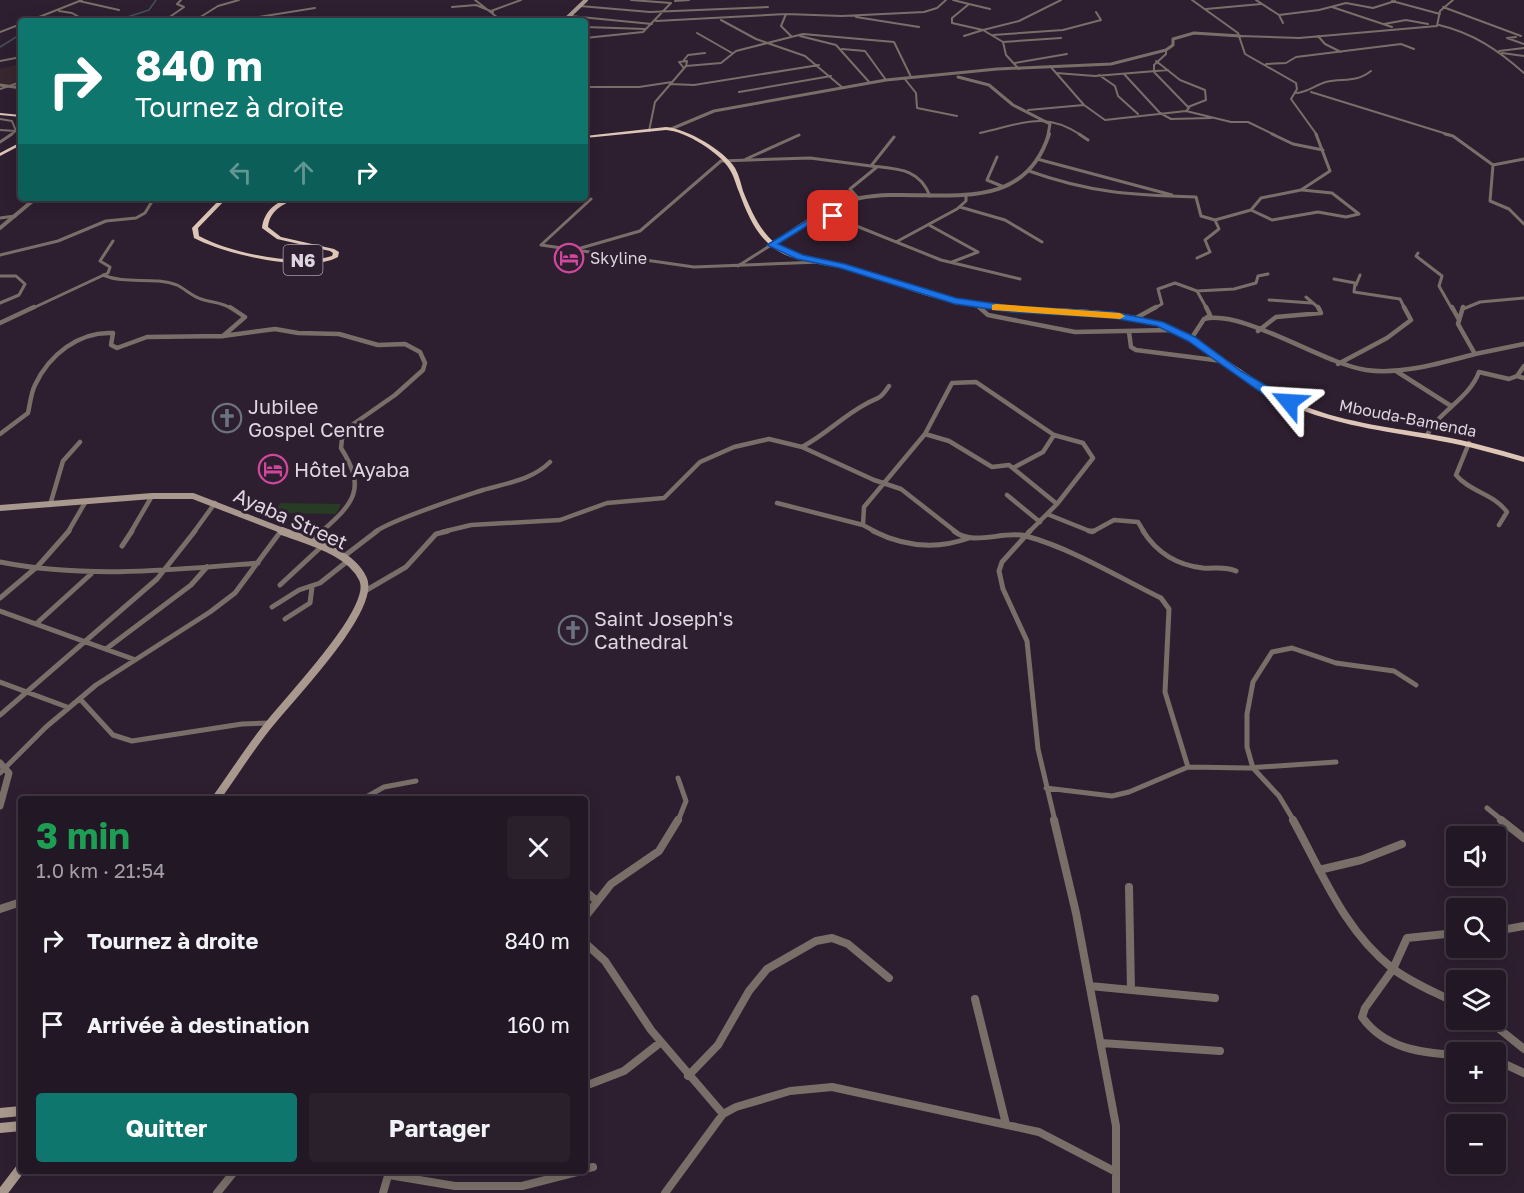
<!DOCTYPE html>
<html lang="fr">
<meta charset="utf-8">
<style>
:root{--surface:#221724;--page:#2a202c;--text:#f1f3f6;--muted:#a29fa6;--line:#3f3641;--accent:#0f766e}
body{margin:0;font-family:"Golos Text",sans-serif;background:var(--page);color:var(--text);height:100vh;display:flex;flex-direction:column;font-size:22px;white-space:nowrap}
*{box-sizing:border-box;margin:0}
p{font-size:20px;color:var(--muted)}
.icon{flex:none;width:33px;height:33px;fill:none;stroke:currentColor;stroke-width:2;stroke-linecap:round;stroke-linejoin:round}
.map{position:relative;flex:1;overflow:hidden}
.drawer{position:absolute;left:18px;top:796px;width:570px;height:378px;display:flex;flex-direction:column;background:var(--surface);border-radius:6px;box-shadow:0 3px 15px #0003,0 0 0 2px var(--line)}
.drawer>*{flex:none}
.banner{position:absolute;left:18px;top:18px;width:570px;height:183px;border-radius:6px;box-shadow:0 3px 15px #0003,0 0 0 2px var(--line);background:#0f766e;color:#fff;overflow:hidden}
.controls{position:absolute;left:1446px;top:826px;display:grid;gap:12px}
.controls a{display:grid;place-items:center;width:60px;height:60px;border-radius:6px;background:var(--surface);box-shadow:0 3px 15px #0003,0 0 0 2px var(--line);font-size:30px}
.pin{position:absolute;display:grid;place-items:center;width:51px;height:51px;color:#fff;margin:-26px;border-radius:12px;box-shadow:0 3px 9px #0006}
.me{position:absolute;width:66px;margin:-33px;rotate:297deg;stroke-linejoin:round;filter:drop-shadow(0 0 4px #0008)}
.turn{display:flex;align-items:center;gap:21px;height:126px;padding:0 18px;font-size:27px}
.turn .icon{width:78px;height:78px;stroke-width:2.5}
.turn b{display:block;font-size:42px;line-height:51px}
.lanes{display:flex;align-items:center;height:57px;padding:0 18px;background:#0003;justify-content:center;gap:30px;direction:ltr}
.lanes .off{opacity:.35}
.round{display:grid;place-items:center;flex:none;width:63px;height:63px;border-radius:6px;background:var(--page)}
.overview{display:flex;align-items:center;justify-content:space-between;height:102px;padding:0 18px}
h1{font-size:36px;font-weight:700;line-height:45px;color:#1e9e55}
.primary-button{display:flex;gap:12px;margin-top:auto;padding:12px 18px}
.primary-button a{flex:1;height:69px;border-radius:6px;background:var(--accent);color:#fff;font-size:24px;font-weight:700;line-height:69px;text-align:center}
.primary-button a+a{background:var(--page);color:var(--text)}
ul{padding:0;list-style:none}
li{display:flex;align-items:center;gap:18px;height:84px;padding:0 18px}
li div{flex:1}
li b{display:block;font-size:22px}
li em{font-style:normal}
.map>svg:first-child{display:block}
.commercial{fill:#39272f}
.green{fill:#273b25}
.lines{fill:none;stroke-linecap:round;stroke-linejoin:round}
.stream{stroke:#43505b;stroke-width:1.5}
.minor-far4{stroke:#796f68;stroke-width:2}
.minor-far3{stroke:#796f68;stroke-width:3}
.minor-far2{stroke:#796f68;stroke-width:4.5}
.minor-far1{stroke:#796f68;stroke-width:5}
.minor{stroke:#796f68;stroke-width:8}
.tertiary-far2{stroke:#796f68;stroke-width:3}
.tertiary-far1{stroke:#796f68;stroke-width:4}
.tertiary{stroke:#796f68;stroke-width:7}
.secondary-far3{stroke:#a8988d;stroke-width:4}
.secondary-far2{stroke:#a8988d;stroke-width:6}
.secondary-far1{stroke:#a8988d;stroke-width:8}
.secondary{stroke:#a8988d;stroke-width:10}
.trunk{fill:#dec6b7;fill-rule:evenodd}
.route{fill:#1a73e8;stroke:#114b97;stroke-width:1.5}
.slow{fill:#f59e0b}
.labels{text-anchor:middle;dominant-baseline:central;stroke-width:6;stroke-linejoin:round;paint-order:stroke}
.far-poi-label{font-size:16px;fill:#dfd5e0;stroke:#2e1f30;text-anchor:start}
.far-street-label{font-size:16px;fill:#dfd5e0;stroke:#2e1f30}
.shield{fill:#2e1f30;stroke:#aa9eab;stroke-width:1.5}
.shield-label{font-size:18px;font-weight:bold;fill:#dfd5e0}
.poi-label{font-size:20px;fill:#dfd5e0;stroke:#2e1f30;text-anchor:start}
.street-label{font-size:20px;fill:#dfd5e0;stroke:#2e1f30}
</style>
<div class="map">
<svg width="1524" height="1193" viewBox="0 0 1524 1193">
<rect width="100%" height="100%" fill="#2e1f30"/>
<path class="commercial" d="M 21,64 L 21,81 L 7,85 L 0,84 L 0,69 Z"/>
<path class="green" d="M 280,503 L 341,504 L 336,514 L 275,513 Z"/>
<g class="lines">
<path class="stream" d="M 115,21 L 149,10 L 156,0
M 0,47 L 21,34"/>
<path class="minor-far4" d="M 475,0 L 502,21
M 953,0 L 969,4 L 952,18 L 952,23 L 983,30
M 1192,0 L 1238,33 L 1245,54 L 1296,83 L 1297,89 L 1291,99 L 1317,135
M 1256,0 L 1279,15 L 1283,23
M 79,1 L 119,10
M 675,1 L 689,0
M 1392,1 L 1440,14
M 969,4 L 990,9
M 580,6 L 650,12 L 768,7
M 452,7 L 476,5 L 493,12
M 1332,7 L 1392,27
M 1443,7 L 1521,36
M 1206,9 L 1261,4
M 59,11 L 72,13 L 86,21
M 491,11 L 521,0
M 786,14 L 781,26 L 791,36
M 1279,15 L 1319,10 L 1346,3 L 1373,8 L 1395,1
M 570,16 L 652,24
M 856,17 L 919,27
M 721,20 L 756,39 L 805,56 L 843,88
M 29,21 L 82,0
M 164,21 L 184,7 L 177,4 L 181,0
M 194,21 L 218,6 L 239,0
M 234,21 L 315,8
M 656,21 L 786,14 L 842,16 L 924,12 L 937,8 L 946,0
M 1384,24 L 1406,20 L 1428,24
M 1439,25 C 1473,33 1498,50 1524,73
M 585,27 L 645,29
M 0,32 L 21,24
M 697,33 L 732,53
M 993,35 L 1063,30 L 1101,20 L 1096,12
M 800,36 L 836,45 L 870,83
M 964,36 L 983,30
M 1240,36 L 1299,38 L 1437,26 L 1440,11 L 1453,0
M 1318,36 L 1325,44 L 1341,52
M 1516,37 L 1507,38 L 1524,44
M 585,38 L 643,32 L 671,3 L 631,0
M 1003,42 L 1061,38
M 842,49 L 865,51 L 886,80
M 1499,51 L 1524,48
M 1502,53 L 1524,56
M 684,60 L 688,55 L 705,53
M 0,61 L 21,57
M 1156,61 L 1180,80 L 1205,90 L 1206,100 L 1188,107
M 1015,63 L 1067,54
M 1266,64 L 1286,63 L 1296,57 L 1401,44 L 1414,49
M 686,66 L 721,63 L 736,51 L 803,34 L 894,42 L 911,77
M 1050,66 L 1084,105 L 1105,120 L 1186,111 L 1189,108 L 1154,72 L 1154,65 L 1166,54 L 1166,50
M 1019,69 L 1006,55 L 1003,42 L 983,30 L 1019,21 L 1061,0
M 1056,73 L 1095,76 L 1168,70
M 1124,74 L 1160,113 L 1171,119 L 1211,118
M 1099,75 L 1115,86 L 1118,96 L 1138,114
M 904,78 L 916,93 L 917,108 L 957,116
M 670,84 L 694,85 L 819,65
M 585,87 L 639,87 L 672,82
M 0,89 L 21,82
M 739,92 L 831,76
M 1311,92 L 1450,135
M 1295,93 C 1307,93 1315,85 1326,82 C 1343,78 1356,83 1371,71
M 1028,110 L 1084,105
M 1186,111 L 1231,122 L 1248,122 L 1275,135
M 0,119 L 12,121 L 16,131 L 21,130
M 0,130 L 16,131
M 649,131 L 655,102 L 686,66 L 687,61 L 679,62 L 683,67
M 980,133 C 1021,124 1044,110 1081,135
M 10,135 L 16,131"/>
<path class="minor-far3" d="M 1079,134 L 1088,140
M 1272,134 L 1293,144 L 1323,150
M 1445,134 L 1453,136 L 1493,165
M 0,142 L 12,134
M 997,157 L 987,180 L 1004,187
M 746,159 L 799,135
M 1037,159 L 1172,195
M 1524,159 L 1493,165 L 1490,201 L 1509,209 L 1524,224
M 871,166 C 897,169 919,168 930,196
M 1029,171 C 1090,193 1132,195 1196,197 L 1201,216 L 1215,220 L 1251,210 L 1261,198 L 1301,190 L 1330,171 L 1316,134
M 99,198 L 121,198
M 858,198 L 850,189 L 877,167
M 960,207 L 1005,220 L 1042,242
M 1251,210 L 1272,220 L 1318,212 L 1346,217 L 1359,214 L 1332,193 L 1302,190
M 824,213 L 941,260 L 1020,279
M 0,218 L 15,216
M 929,225 L 978,252 L 952,262
M 896,242 L 957,209 L 966,201 L 966,195
M 541,245 L 694,267 L 820,262
M 541,245 L 591,199
M 574,250 L 640,231 L 721,161 L 810,158 L 871,166 L 894,137
M 1418,253 L 1416,256 L 1442,276 L 1439,286 L 1452,309
M 0,255 L 58,241 L 106,221 L 136,218 L 145,213 L 154,198
M 1197,258 L 1210,252 L 1205,240 L 1219,229 L 1215,220
M 738,266 L 771,245
M 103,275 C 126,285 153,276 177,285 C 185,289 192,296 201,299 C 212,303 222,302 232,309
M 0,276 L 16,276 L 25,284 L 19,295 L 0,303
M 1334,279 L 1355,283 L 1354,292 L 1400,299 L 1405,309
M 1356,285 L 1360,275
M 1306,297 L 1320,309
M 1269,300 L 1311,303
M 977,305 L 981,309
M 31,309 L 108,273 L 110,267 L 100,261 L 113,241
M 1153,309 L 1162,304 L 1158,289 L 1175,283 L 1197,291
M 1207,309 L 1197,291 L 1234,289 L 1256,283 L 1258,276 L 1268,274
M 1463,309 L 1480,302 L 1524,298"/>
<path class="minor-far2" d="M 979,307 L 988,315 L 1075,332 L 1172,330
M 1206,307 L 1210,315 L 1206,318
M 1452,307 L 1458,318
M 1136,318 L 1156,307
M 0,323 L 34,307
M 1258,331 L 1276,317 L 1321,313 L 1318,307
M 1129,332 L 1131,347 L 1136,350 L 1222,361
M 223,336 L 245,317 L 230,307
M 1191,339 L 1204,319 C 1243,309 1321,363 1366,370 C 1401,375 1441,363 1475,354 L 1458,324 L 1463,307
M 1475,354 L 1524,344
M 1338,364 L 1387,338 L 1411,320 L 1404,307
M 1396,371 L 1451,406
M 1517,376 L 1524,366
M 0,434 L 28,413 C 30,404 31,393 35,385 C 49,355 79,331 113,333 L 111,345 L 117,348 L 147,337 L 223,336 L 275,329 L 298,333 L 339,334 L 378,345 L 405,344 L 420,352 L 425,363 L 423,370 L 395,395 L 352,425 L 342,439 L 341,448 C 367,489 354,503 321,532
M 925,434 L 949,441 L 992,467 L 1009,465 L 1057,504
M 1427,435 C 1440,410 1469,399 1479,372 L 1509,379 L 1517,376 L 1524,378
M 1469,443 L 1456,475 C 1470,492 1494,494 1507,512 L 1499,525
M 802,447 C 825,435 842,417 864,405 C 879,396 878,402 889,386
M 1013,468 L 1043,452 L 1054,435
M 1007,495 L 1040,522
M 777,503 L 863,525
M 50,505 L 63,461 L 80,442
M 1047,514 L 1092,532 L 1114,520 L 1138,522 L 1144,532
M 68,532 L 86,501
M 131,532 L 152,496
M 194,532 L 215,503
M 375,532 C 393,519 459,498 483,490 C 507,483 532,480 550,462
M 442,532 L 471,525 L 560,520 L 607,503 L 664,498 L 700,462 L 734,447 L 769,439 L 802,447 L 874,480 L 901,489 L 956,532
M 876,532 L 863,525 L 864,507 L 925,434 L 952,383 L 976,382 L 1054,435 L 1083,443 L 1093,458 L 1057,504 L 1029,532"/>
<path class="minor-far1" d="M 873,531 C 905,547 936,550 969,538
M 954,531 C 973,547 1004,530 1026,536 C 1073,549 1118,577 1161,598 L 1169,609 L 1165,692 L 1188,767
M 1030,531 L 1002,562 L 999,571 L 1003,589 L 1027,641 L 1038,749 L 1055,821
M 1089,531 L 1094,531
M 1143,531 C 1157,553 1176,565 1203,568 C 1215,569 1224,566 1236,571
M 310,542 L 323,531
M 122,546 L 132,531
M 343,557 L 377,531
M 0,562 C 86,579 171,570 258,563
M 280,585 L 321,547
M 365,591 L 406,567 L 436,534 L 448,531
M 0,598 L 38,566 L 69,531
M 272,607 L 299,590 L 320,583 L 349,560
M 0,611 L 133,659
M 285,619 L 310,603 L 312,587
M 37,623 L 91,574
M 106,649 L 191,585 L 207,567
M 0,682 L 67,707
M 80,699 L 113,735 L 132,741 L 242,724 L 270,723
M 0,715 L 157,579 L 195,531
M 0,773 L 46,727 L 96,685 L 210,612 L 235,593 L 281,531
M 1046,788 L 1112,796 L 1129,792 L 1188,767 L 1248,768 L 1336,762
M 361,800 L 384,787 L 416,781
M 1487,808 L 1503,821
M 678,821 L 686,801 L 678,778
M 1294,821 L 1279,796 L 1253,768 L 1247,747 L 1247,714 L 1253,682 L 1272,652 L 1292,648 L 1336,663 L 1394,671 L 1416,685"/>
<path class="minor" d="M 1054,820 L 1076,913 L 1116,1126 L 1116,1172
M 1293,820 C 1322,872 1343,929 1392,968 C 1411,983 1435,992 1456,1003
M 1501,820 L 1524,838
M 1319,870 L 1361,860 L 1402,844
M 1129,887 L 1131,990
M 585,891 L 597,901
M 0,909 L 21,902
M 585,917 L 611,884 L 659,851 L 678,820
M 1496,931 L 1524,926
M 1456,933 L 1407,938 L 1393,969 L 1365,1008 L 1362,1017 C 1384,1048 1420,1053 1456,1055
M 585,943 L 605,961 L 651,1030 L 723,1114
M 1090,986 L 1215,998
M 975,999 L 1006,1124
M 1488,1020 L 1524,1049
M 1101,1043 L 1220,1051
M 1496,1060 L 1524,1073
M 688,1076 L 718,1045 L 749,991 L 767,969 L 816,941 L 832,938 L 848,944 L 889,978
M 585,1086 L 624,1071 L 661,1042
M 585,1169 L 593,1167
M 389,1175 L 455,1186 L 522,1186 L 577,1172
M 217,1193 L 234,1172
M 383,1193 L 389,1172
M 665,1193 L 723,1114 L 736,1107 L 790,1091 L 832,1087 L 1039,1132 L 1116,1172 L 1116,1193"/>
<path class="tertiary-far2" d="M 958,77 L 989,85 L 1013,105 L 1050,124 L 1048,135
M 0,85 L 21,88
M 671,129 L 714,111 L 886,80 L 997,69 L 1111,64 L 1166,50 L 1173,45 L 1173,39 L 1194,33 L 1240,36"/>
<path class="tertiary-far1" d="M 0,228 L 36,198
M 771,245 C 799,227 827,205 860,198 C 928,185 1021,223 1049,134"/>
<path class="tertiary" d="M 0,763 L 9,773 L 0,806"/>
<path class="secondary-far3" d="M 564,21 L 586,0"/>
<path class="secondary-far2" d="M 0,508 L 152,496 L 193,496 L 286,532"/>
<path class="secondary-far1" d="M 215,800 C 234,774 251,746 271,722 C 290,698 377,608 363,579 C 350,551 308,541 282,531"/>
<path class="secondary" d="M 0,1113 L 21,1111
M 0,1128 L 21,1126
M 2,1193 L 21,1168"/>
<path class="trunk" d="M 0,113 L 21,115 L 21,117 L 0,115 Z
M 666,127 C 687,129 724,150 735,168 C 739,175 741,184 743,191 C 754,218 766,245 796,255 C 817,262 840,264 862,270 C 901,282 940,300 982,304 C 1034,310 1088,305 1140,317 C 1202,331 1246,382 1304,406 C 1347,423 1395,428 1440,436 C 1469,441 1496,449 1524,457 L 1524,462 C 1496,454 1469,446 1440,441 C 1393,432 1344,427 1299,409 C 1243,386 1200,335 1140,320 C 1089,308 1034,314 982,308 C 938,303 898,285 857,272 C 835,266 812,264 791,257 C 761,247 749,219 739,192 C 736,185 734,176 730,170 C 721,153 685,131 666,130 L 585,138 L 585,136 Z
M 21,142 L 21,145 L 0,156 L 0,153 Z
M 221,198 L 227,198 L 198,228 L 199,236 C 230,253 298,267 332,256 L 333,253 L 330,251 L 277,239 L 262,228 C 264,210 279,198 297,198 C 282,205 270,210 268,227 L 281,237 L 334,249 L 339,252 L 338,257 C 308,274 224,254 194,238 L 192,228 Z"/>
</g>
<path class="route" d="M 824,210 L 837,216 L 833,219 L 821,217 L 778,244 L 803,255 L 845,264 L 956,298 L 1011,306 L 1113,312 L 1163,322 L 1195,337 L 1241,371 L 1295,402 L 1289,406 L 1269,398 L 1188,341 L 1157,326 L 1113,318 L 1011,312 L 955,304 L 840,268 L 797,259 L 767,245 Z"/>
<path class="slow" d="M 996,304 L 1120,313 L 1125,316 L 1120,319 L 992,310 L 992,305 Z"/>
<defs>
<g id="hotel-ring" transform="scale(1.5)"><circle r="9.5" fill="#2e1f30" stroke="#d1479c" stroke-width="1.5"/><path d="M-6-4.5h1.5V1H6V5H4.5V3h-9V5H-6ZM-4 0a1.8 1.8 0 1 1 3.6 0ZM.5 0V-2.5h3Q6-2.5 6 0Z" fill="#d1479c"/></g>
<g id="church-ring" transform="scale(1.5)"><circle r="9.5" fill="#2e1f30" stroke="#6b7280" stroke-width="1.5"/><path d="M-1.2-6h2.4v3.5h3.3v2.4h-3.3V6h-2.4V-.1h-3.3v-2.4h3.3Z" fill="#6b7280"/></g>
</defs>
<g fill-rule="evenodd">
<use href="#hotel-ring" x="569" y="258"/>
<use href="#church-ring" x="227" y="418"/>
<use href="#hotel-ring" x="273" y="469"/>
<use href="#church-ring" x="573" y="630"/>
</g>
<g class="labels">
<g class="far-poi-label">
<text x="590" y="258">Skyline</text>
</g>
<g class="far-street-label">
<text transform="translate(1408 418) rotate(11)">Mbouda-Bamenda</text>
</g>
<rect class="shield" x="283.5" y="245" width="39" height="30" rx="4.5"/>
<g class="shield-label">
<text x="303" y="260">N6</text>
</g>
<g class="poi-label">
<text x="248" y="406">Jubilee<tspan x="248" dy="23">Gospel Centre</tspan></text>
<text x="294" y="469">Hôtel Ayaba</text>
<text x="594" y="618">Saint Joseph's<tspan x="594" dy="23">Cathedral</tspan></text>
</g>
<g class="street-label">
<text transform="translate(291 518) rotate(24)">Ayaba Street</text>
</g>
</g>
</svg>
<div class="controls">
<a><svg class="icon" aria-label="sound" viewBox="0 0 24 24"><path d="M4 9h4l5-4v14l-5-4H4zM17 9q2 3 0 6"/></svg></a>
<a><svg class="icon" aria-label="search" viewBox="0 0 24 24"><circle cx="10" cy="10" r="6"/><path d="M15 15l6 6"/></svg></a>
<a><svg class="icon" aria-label="layers" viewBox="0 0 24 24"><path d="M12 4l9 5-9 5-9-5zM3 14l9 5 9-5"/></svg></a>
<a>+</a>
<a>−</a>
</div>
<div class="pin" style="left:833px;top:216px;background:#d93025"><svg class="icon" aria-label="arrive" viewBox="0 0 24 24"><path d="M6 21V4h12l-3 4 3 4H6"/></svg></div>
<svg class="me" style="left:1289px;top:402px" viewBox="-20 -20 40 40"><path d="M0-17L14 15 0 8-14 15z" fill="#1a73e8" stroke="#fff" stroke-width="4"/></svg>
<div class="banner">
<div class="turn"><svg class="icon" aria-label="right" viewBox="0 0 24 24"><path d="M7 20v-9h11M14 6l5 5-5 5"/></svg><div><b>840 m</b>Tournez à droite</div></div>
<div class="lanes"><svg class="icon off" aria-label="left" viewBox="0 0 24 24"><path d="M17 20v-9H6M10 6l-5 5 5 5"/></svg><svg class="icon off" aria-label="ahead" viewBox="0 0 24 24"><path d="M12 20V5M6 11l6-6 6 6"/></svg><svg class="icon" aria-label="right" viewBox="0 0 24 24"><path d="M7 20v-9h11M14 6l5 5-5 5"/></svg></div>
</div>
<section class="drawer">
<div class="overview"><div><h1>3 min</h1><p>1.0 km · 21:54</p></div><a class="round"><svg class="icon" aria-label="close" viewBox="0 0 24 24"><path d="M6 6l12 12M18 6L6 18"/></svg></a></div>
<ul>
<li><svg class="icon" aria-label="right" viewBox="0 0 24 24"><path d="M7 20v-9h11M14 6l5 5-5 5"/></svg><div><b>Tournez à droite</b></div><em>840 m</em></li>
<li><svg class="icon" aria-label="arrive" viewBox="0 0 24 24"><path d="M6 21V4h12l-3 4 3 4H6"/></svg><div><b>Arrivée à destination</b></div><em>160 m</em></li>
</ul>
<div class="primary-button"><a>Quitter</a><a>Partager</a></div>
</section>
</div>
